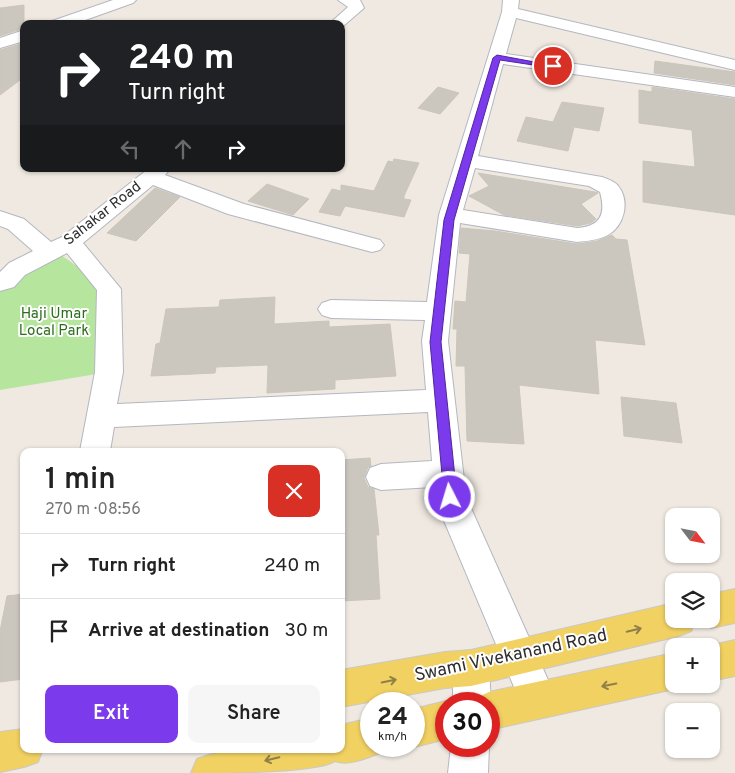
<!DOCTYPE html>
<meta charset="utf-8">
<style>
:root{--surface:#fff;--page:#f6f6f6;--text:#222;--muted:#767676;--line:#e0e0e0;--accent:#7c3aed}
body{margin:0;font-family:Overpass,sans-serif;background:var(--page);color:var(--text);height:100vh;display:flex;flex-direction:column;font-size:19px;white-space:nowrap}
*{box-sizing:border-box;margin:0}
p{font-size:16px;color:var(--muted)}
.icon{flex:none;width:28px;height:28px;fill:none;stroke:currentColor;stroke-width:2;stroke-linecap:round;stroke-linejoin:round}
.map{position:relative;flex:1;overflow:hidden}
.details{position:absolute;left:20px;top:448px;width:325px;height:305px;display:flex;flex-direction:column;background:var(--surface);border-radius:10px;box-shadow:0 1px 4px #0004}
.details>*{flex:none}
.guide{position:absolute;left:20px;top:20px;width:325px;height:152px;border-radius:10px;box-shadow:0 1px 4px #0004;background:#202124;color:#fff;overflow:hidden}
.needle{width:32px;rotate:122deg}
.buttons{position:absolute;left:665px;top:508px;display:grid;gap:10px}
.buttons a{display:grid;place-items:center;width:55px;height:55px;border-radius:10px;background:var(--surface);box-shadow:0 1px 4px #0004;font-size:25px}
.speed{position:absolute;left:360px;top:692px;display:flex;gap:10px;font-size:25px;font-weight:700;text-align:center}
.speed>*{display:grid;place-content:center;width:65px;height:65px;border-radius:50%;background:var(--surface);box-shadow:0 1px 4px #0004;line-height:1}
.speed small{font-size:12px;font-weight:400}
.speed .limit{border:8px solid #d22;background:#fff;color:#111}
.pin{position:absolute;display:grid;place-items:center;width:42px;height:42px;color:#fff;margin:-21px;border:2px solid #fff;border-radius:50%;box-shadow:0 1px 5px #0007}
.me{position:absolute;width:55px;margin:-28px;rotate:355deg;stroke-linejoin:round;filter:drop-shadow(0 0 4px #0008)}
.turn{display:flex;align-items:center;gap:18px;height:105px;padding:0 25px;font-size:22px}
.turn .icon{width:65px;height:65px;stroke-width:2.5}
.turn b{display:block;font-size:35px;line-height:42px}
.lanes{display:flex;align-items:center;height:48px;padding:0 25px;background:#0003;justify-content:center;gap:25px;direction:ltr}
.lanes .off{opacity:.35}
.round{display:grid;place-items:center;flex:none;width:52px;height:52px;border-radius:10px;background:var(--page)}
.headline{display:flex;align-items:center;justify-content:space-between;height:85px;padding:0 25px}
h1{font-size:30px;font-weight:600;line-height:38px}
.primary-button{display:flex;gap:10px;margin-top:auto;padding:10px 25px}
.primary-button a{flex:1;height:58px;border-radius:10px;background:var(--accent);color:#fff;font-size:20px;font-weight:600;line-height:58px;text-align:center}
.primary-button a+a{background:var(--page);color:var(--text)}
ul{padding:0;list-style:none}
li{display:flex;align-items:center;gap:15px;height:65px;padding:0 25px;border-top:1px solid var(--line)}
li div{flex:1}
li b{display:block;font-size:19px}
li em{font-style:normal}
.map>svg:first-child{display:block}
.green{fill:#b6e59e}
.building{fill:#cbc7bf;stroke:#cbc5ba}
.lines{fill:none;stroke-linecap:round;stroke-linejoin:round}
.minor-casing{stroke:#b4b7c1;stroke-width:2}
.major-casing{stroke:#c9c9c9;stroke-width:2}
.minor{fill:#fff;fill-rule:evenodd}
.major{fill:#f2d163;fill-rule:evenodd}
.oneway{stroke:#908048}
.route{fill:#7c3aed;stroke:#51269a}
.labels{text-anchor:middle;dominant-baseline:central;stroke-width:4;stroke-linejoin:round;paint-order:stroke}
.street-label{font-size:15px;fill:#2e2e2e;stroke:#fff}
.park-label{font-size:15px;fill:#2c6e1b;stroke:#fff}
.near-street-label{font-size:18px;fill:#2e2e2e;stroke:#fff}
</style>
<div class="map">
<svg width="735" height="773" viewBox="0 0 735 773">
<rect width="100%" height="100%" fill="#efe9e1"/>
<path class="green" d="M 61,255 L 109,289 L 109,372 L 0,390 L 0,285 Z"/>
<path class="building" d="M 24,5 L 24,28 L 0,36 L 0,8 Z
M 24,43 L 24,77 L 0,95 L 0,50 Z
M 655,61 L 735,72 L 735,85 L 654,73 Z
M 438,87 L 459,93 L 440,114 L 418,108 Z
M 652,87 L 735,99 L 735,215 L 643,202 L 643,161 L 695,167 L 692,130 L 639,123 L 639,90 L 652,92 Z
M 562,102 L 604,108 L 599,131 L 574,127 L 568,151 L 517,141 L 526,117 L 553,122 Z
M 394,159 L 419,163 L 404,196 L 404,199 L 411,200 L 404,217 L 345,206 L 340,216 L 319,212 L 332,189 L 341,191 L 341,185 L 374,191 L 388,161 L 393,162 Z
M 478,173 L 595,192 L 598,193 L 581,204 L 596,219 L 591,223 L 577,226 L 504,215 L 469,196 L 489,186 Z
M 267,184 L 309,199 L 293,215 L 248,201 Z
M 155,188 L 180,197 L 136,241 L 107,233 Z
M 461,228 L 495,231 L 577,244 L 597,241 L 612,235 L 616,239 L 627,240 L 645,345 L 595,340 L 599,394 L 519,385 L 524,444 L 467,441 L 465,366 L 456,366 L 457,329 L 453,329 L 455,301 L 466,302 L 470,254 L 459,253 Z
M 275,297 L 274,324 L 329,321 L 329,327 L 390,324 L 396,376 L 335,380 L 335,389 L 267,393 L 268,365 L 216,367 L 215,373 L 151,376 L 156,344 L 160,343 L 166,309 L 219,307 L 220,300 Z
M 621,397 L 676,403 L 682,443 L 624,436 Z
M 370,458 L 371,466 L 368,467 L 364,478 L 368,487 L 374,489 L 379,535 L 376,535 L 380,599 L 341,601 L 341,460 Z
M 24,594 L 24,679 L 0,682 L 0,631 L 7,596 Z"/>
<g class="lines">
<g class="minor-casing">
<path id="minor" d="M 113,0 L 136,0 L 133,3 L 74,24 L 50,24 L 52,21 Z
M 338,0 L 360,0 L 364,8 L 341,28 L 341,24 L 329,24 L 348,7 Z
M 503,0 L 519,0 L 518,9 L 735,60 L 735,70 L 516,18 L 506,54 L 735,87 L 735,97 L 503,64 L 478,156 L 602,177 C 608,179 616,182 619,187 C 630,202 624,226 608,235 C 599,240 587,241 577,242 L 460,223 L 448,341 L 466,497 L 557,700 L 551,713 L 538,719 L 525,713 L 434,497 L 434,487 L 381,490 L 370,486 L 366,477 L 370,468 L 381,464 L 432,461 L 428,412 L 114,427 L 110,451 L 80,451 L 95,372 L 97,290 L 67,253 L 25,275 L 14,287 L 0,291 L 0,272 L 9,263 L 33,251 L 8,229 L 0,226 L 0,211 L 24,219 L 51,242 L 62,237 L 148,169 L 170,169 L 165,175 L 244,204 L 380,240 L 384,245 L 380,250 L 372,252 L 228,214 L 153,185 L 83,243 L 121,289 L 123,372 L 117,404 L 426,390 L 422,341 L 425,320 L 331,318 L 322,315 L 318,309 L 322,303 L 331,300 L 427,302 L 439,215 L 502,12 ZM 475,168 L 589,186 L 600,192 C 606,214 601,226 577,228 L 463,210 Z
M 24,30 L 24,41 L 0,48 L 0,38 Z
M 471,650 L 484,655 L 489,668 L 491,704 L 489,709 L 489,704 L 453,704 L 453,668 L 458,655 Z
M 489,744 L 489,746 L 488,773 L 448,773 L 451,746 L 489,746 Z"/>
</g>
<g class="major-casing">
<path id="major" d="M 735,589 L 735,623 L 711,628 L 699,623 L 697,619 L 711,619 L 711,594 Z
M 674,603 L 674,619 L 696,619 L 691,631 L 679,636 L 471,686 L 445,688 L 341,707 L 341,670 L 445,652 L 471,650 Z
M 735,640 L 735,676 L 711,681 L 711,646 L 708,646 Z
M 674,653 L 674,684 L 687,684 L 674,689 L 489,730 L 489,704 L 473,704 L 476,698 L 489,692 Z
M 446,701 L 453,704 L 446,704 L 446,739 L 414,747 L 412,746 L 414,746 L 414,709 Z
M 371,718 L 371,746 L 386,746 L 385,751 C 371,756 349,767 335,761 C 318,773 219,773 191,773 L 197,759 C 238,742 296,749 341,749 L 341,725 Z
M 24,729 L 24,749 L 43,749 L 38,762 L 24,767 L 0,772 L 0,732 Z"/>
</g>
<use href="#minor" class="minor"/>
<use href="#major" class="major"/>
</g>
<defs><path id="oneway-shaft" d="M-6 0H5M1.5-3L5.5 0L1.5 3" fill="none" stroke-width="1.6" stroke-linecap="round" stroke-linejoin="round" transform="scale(1.25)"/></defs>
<g class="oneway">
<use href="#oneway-shaft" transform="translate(634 630) rotate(-13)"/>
<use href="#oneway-shaft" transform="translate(389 681) rotate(-11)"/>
<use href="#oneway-shaft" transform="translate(609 685) rotate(168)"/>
<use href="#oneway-shaft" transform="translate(272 759) rotate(167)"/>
</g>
<path class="route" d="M 497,55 L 556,66 L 553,68 L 500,60 L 454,220 L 441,342 L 457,497 L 455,501 L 450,502 L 446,501 L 444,497 L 430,342 L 444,220 L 493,58 Z"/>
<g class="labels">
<g class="street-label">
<text transform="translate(103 214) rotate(-38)">Sahakar Road</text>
</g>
<g class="park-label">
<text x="54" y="314">Haji Umar<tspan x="54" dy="17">Local Park</tspan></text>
</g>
<g class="near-street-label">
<text transform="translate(511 656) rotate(-12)">Swami Vivekanand Road</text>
</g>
</g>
</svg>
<div class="buttons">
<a><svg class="needle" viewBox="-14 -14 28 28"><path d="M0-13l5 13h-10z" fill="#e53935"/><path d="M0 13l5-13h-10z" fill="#767676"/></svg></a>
<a><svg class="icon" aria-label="layers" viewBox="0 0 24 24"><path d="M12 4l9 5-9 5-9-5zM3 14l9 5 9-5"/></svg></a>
<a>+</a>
<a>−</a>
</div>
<div class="speed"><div>24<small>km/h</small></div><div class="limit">30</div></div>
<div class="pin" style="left:553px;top:66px;background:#d93025"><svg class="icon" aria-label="arrive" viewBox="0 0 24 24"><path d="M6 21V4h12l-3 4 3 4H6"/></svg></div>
<svg class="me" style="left:450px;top:497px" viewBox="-20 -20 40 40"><circle r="17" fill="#7c3aed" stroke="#fff" stroke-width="3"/><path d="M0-11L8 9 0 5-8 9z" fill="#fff"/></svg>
<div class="guide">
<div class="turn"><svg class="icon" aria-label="right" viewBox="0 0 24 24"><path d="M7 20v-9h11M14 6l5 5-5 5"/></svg><div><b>240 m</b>Turn right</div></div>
<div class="lanes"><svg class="icon off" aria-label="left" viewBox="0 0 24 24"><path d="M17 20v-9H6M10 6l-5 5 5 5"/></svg><svg class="icon off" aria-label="ahead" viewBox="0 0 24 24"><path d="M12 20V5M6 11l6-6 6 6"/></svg><svg class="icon" aria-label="right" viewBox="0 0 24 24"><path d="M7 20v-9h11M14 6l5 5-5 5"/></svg></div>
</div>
<section class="details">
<div class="headline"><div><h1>1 min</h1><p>270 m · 08:56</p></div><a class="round" style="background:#d93025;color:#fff"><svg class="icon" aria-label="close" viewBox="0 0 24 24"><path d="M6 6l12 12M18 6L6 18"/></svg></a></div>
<ul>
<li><svg class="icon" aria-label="right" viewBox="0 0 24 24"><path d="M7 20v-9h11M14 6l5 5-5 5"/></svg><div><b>Turn right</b></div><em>240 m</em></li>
<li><svg class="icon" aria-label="arrive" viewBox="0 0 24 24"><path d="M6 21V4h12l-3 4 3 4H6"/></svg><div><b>Arrive at destination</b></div><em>30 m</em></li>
</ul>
<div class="primary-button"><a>Exit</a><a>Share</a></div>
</section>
</div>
